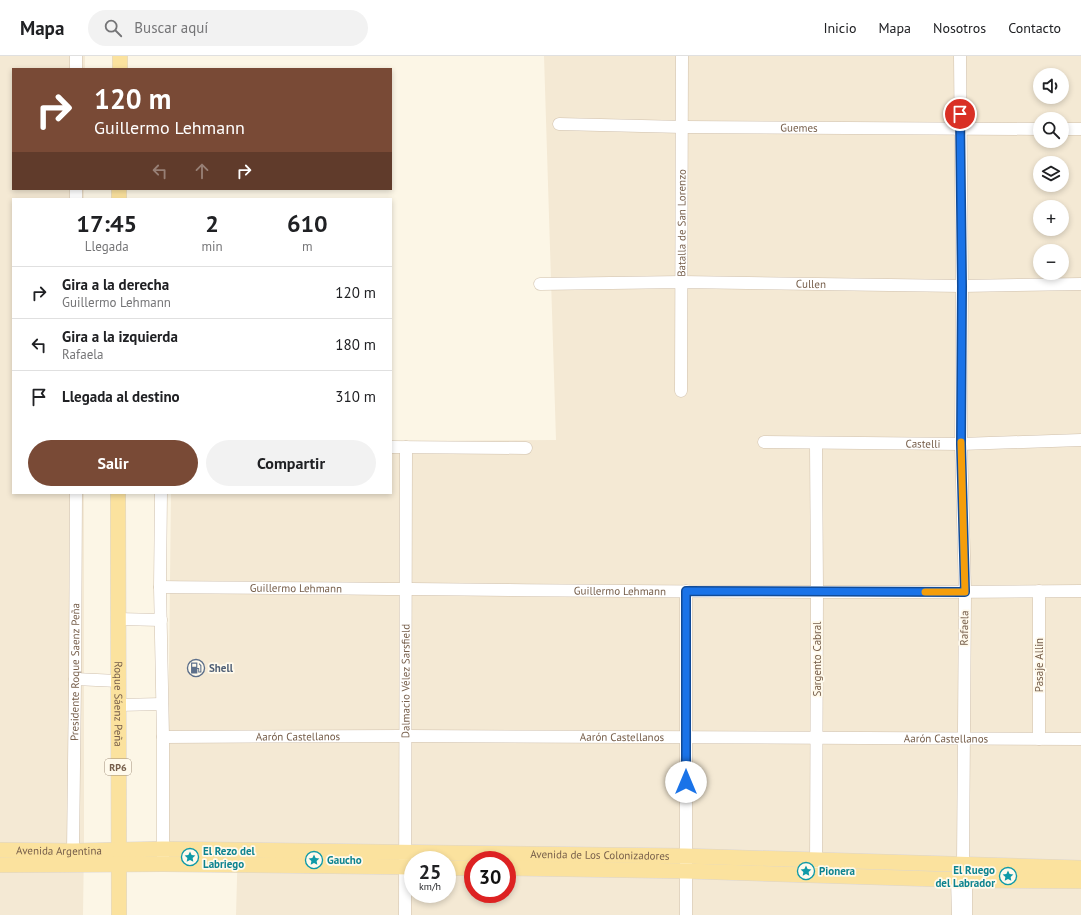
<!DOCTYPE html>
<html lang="es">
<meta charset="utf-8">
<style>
:root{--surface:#fff;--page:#f2f2f2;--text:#202124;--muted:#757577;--line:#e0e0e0;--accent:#794a36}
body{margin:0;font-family:"PT Sans",sans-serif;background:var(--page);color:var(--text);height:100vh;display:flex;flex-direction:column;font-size:15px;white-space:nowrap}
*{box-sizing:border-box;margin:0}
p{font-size:13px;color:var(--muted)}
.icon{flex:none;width:22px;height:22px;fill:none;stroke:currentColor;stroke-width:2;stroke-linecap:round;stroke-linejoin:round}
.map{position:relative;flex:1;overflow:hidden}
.details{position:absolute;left:12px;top:142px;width:380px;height:296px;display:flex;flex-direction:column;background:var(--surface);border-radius:0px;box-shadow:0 2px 6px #0003}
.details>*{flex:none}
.guide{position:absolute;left:12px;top:12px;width:380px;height:122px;border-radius:0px;box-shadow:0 2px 6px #0003;background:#794a36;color:#fff;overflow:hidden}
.tools{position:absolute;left:1033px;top:12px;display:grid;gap:8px}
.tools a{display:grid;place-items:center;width:36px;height:36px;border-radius:50%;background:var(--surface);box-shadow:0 2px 6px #0003;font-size:20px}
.speed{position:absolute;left:404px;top:795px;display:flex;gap:8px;font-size:20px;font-weight:700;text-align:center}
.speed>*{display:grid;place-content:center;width:52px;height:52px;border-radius:50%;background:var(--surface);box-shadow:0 2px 6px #0003;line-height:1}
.speed small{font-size:10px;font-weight:400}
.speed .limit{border:6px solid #d22;background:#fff;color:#111}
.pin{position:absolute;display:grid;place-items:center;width:34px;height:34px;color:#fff;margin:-17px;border:2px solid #fff;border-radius:50%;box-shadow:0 1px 4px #0007}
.me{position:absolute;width:44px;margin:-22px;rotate:0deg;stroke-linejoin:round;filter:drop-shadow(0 0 3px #0008)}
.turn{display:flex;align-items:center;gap:14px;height:84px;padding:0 16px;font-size:18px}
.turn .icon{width:52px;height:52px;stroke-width:2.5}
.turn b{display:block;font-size:28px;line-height:34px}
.lanes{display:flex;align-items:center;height:38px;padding:0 16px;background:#0003;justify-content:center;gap:20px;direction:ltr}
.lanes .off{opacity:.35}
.eta{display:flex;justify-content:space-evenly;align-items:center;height:68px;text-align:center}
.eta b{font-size:24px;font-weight:700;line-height:28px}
.action{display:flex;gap:8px;margin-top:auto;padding:8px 16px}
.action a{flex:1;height:46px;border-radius:24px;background:var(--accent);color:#fff;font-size:16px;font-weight:700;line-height:46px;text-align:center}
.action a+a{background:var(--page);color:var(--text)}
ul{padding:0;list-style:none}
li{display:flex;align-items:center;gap:12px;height:52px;padding:0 16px;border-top:1px solid var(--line)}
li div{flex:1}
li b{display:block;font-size:15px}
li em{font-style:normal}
header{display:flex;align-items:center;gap:24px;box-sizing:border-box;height:56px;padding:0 20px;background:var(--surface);border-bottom:1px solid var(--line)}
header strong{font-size:19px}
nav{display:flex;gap:22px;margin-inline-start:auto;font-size:14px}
.search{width:280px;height:36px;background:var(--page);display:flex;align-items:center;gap:10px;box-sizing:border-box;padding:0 14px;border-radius:22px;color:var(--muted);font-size:15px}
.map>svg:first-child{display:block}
.residential{fill:#f4e9d4;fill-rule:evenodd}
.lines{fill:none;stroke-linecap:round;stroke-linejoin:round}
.minor-casing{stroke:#d0c1ae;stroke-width:13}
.major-casing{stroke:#dbd5d0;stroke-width:16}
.minor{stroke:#fff;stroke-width:12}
.major{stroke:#fbe29e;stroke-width:15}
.route-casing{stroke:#114b97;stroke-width:10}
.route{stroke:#1a73e8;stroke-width:7}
.slow{stroke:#f59e0b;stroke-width:7}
.labels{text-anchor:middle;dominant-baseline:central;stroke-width:3.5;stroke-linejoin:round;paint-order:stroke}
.shield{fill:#fffaec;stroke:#9f8d7b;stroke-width:1}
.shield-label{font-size:10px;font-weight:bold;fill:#765e4a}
.street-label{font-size:11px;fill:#765e4a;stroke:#fffaec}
.service-label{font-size:11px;font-weight:bold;fill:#4e5e75;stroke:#fffaec;text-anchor:start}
.culture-label{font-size:11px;font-weight:bold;fill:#0d838f;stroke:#fffaec;text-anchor:start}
</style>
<header>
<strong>Mapa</strong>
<div class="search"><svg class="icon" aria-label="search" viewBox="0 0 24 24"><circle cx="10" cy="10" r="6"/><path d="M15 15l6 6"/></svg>Buscar aquí</div>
<nav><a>Inicio</a><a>Mapa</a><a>Nosotros</a><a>Contacto</a></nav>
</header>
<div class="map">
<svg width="1081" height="859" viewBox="0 0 1081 859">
<rect width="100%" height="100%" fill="#fcf6e6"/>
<path class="residential" d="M 0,0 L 85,0 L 85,13 L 13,13 L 13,133 L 84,133 L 84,143 L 13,143 L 13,437 L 84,437 L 84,790 L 83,859 L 0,859 Z
M 544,0 L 1081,0 L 1081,859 L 236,859 L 238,786 L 167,786 L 171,437 L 391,437 L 391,385 L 556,384 ZM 1040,19 L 1062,19 L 1062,41 L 1040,41 ZM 1040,63 L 1062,63 L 1062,85 L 1040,85 ZM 1040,107 L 1062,107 L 1062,129 L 1040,129 ZM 1040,151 L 1062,151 L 1062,173 L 1040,173 ZM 1040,195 L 1062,195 L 1062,217 L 1040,217 ZM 413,804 L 447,804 L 447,838 L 413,838 ZM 473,804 L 507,804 L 507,838 L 473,838 Z"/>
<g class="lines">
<g class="minor-casing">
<g id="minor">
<path d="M 960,0 L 962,230 L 961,388 L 965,536 L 963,809 L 966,824 L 966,859"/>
<path d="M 76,13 L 76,0"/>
<path id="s1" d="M 559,68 L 683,71 L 1040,73"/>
<path d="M 1062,73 L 1081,73"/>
<path d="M 76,133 L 76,143"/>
<path id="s2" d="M 540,228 L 682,226 L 962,230 L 1081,228"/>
<path id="s3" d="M 681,335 L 682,0"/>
<path id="s4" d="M 764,386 L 961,388 L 1081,384"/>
<path d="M 816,388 L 817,535 L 816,818"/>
<path d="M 391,391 L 526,392"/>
<path d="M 161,437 L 160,531 L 163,681 L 163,801"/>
<path id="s5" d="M 160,531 C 467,533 774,538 1081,535"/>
<path d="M 118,563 L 161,564"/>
<path d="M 75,623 L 118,625"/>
<path d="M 118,649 L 162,648"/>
<path id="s6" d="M 163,681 L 405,680 L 1081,683"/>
<path d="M 1039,683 L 1039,535"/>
<path id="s7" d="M 73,795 L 75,623 L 76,437"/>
<path id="s8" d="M 405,859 L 406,391"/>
<path d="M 686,859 L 686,535"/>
<path d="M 958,859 L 957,823 L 960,816"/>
</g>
</g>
<g class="major-casing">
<g id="major">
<path d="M 120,13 L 120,0"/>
<path d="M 119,143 L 119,133"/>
<path id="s9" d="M 118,437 L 119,859"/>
<path id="s10" d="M 0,794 L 73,795 L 163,793 L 685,800 L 1081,812"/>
<path d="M 0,809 L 163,808 L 413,811"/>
<path d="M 447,812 L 473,812"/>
<path d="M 507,812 L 686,815 L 966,824 L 1081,825"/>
</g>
</g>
<use href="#minor" class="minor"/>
<use href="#major" class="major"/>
</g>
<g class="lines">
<g class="route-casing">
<path id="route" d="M 686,726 L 686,535 L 965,536 L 961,388 L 962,230 L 960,58"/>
</g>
<use href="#route" class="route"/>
<path class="slow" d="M 925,536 L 965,536 L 961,386"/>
</g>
<defs>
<g id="fuel-ring" transform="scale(0.9)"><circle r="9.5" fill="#fffaec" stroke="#5c6f8a" stroke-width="1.5"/><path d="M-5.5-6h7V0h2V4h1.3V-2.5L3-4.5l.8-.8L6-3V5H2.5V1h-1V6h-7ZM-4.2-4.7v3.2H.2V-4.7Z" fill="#5c6f8a"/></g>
<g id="sight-ring" transform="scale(0.9)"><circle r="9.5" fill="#fffaec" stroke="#0f9aa8" stroke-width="1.5"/><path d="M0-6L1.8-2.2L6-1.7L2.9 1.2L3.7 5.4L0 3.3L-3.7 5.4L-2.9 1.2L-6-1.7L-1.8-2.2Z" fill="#0f9aa8"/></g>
</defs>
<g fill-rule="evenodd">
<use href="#fuel-ring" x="196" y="612"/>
<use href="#sight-ring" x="190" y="801"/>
<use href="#sight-ring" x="314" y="804"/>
<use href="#sight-ring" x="806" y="815"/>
<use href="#sight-ring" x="1008" y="820"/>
</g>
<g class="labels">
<rect class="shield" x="105" y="703" width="26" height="16" rx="3"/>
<g class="shield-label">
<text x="118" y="711">RP6</text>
</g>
<g class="street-label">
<text stroke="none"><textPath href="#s1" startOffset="240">Guemes</textPath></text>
<text stroke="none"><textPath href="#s3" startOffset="168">Batalla de San Lorenzo</textPath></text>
<text stroke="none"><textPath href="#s2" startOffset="271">Cullen</textPath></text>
<text stroke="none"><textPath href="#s4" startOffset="159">Castelli</textPath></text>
<text stroke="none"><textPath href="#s5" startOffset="136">Guillermo Lehmann</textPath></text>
<text stroke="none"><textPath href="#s5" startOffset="460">Guillermo Lehmann</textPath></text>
<text transform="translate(964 572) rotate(-89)">Rafaela</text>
<text transform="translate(817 603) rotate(-90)">Sargento Cabral</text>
<text transform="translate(1039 609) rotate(-90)">Pasaje Allin</text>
<text stroke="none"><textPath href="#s7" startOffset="179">Presidente Roque Saenz Peña</textPath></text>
<text stroke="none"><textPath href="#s8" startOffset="234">Dalmacio Vélez Sarsfield</textPath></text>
<text stroke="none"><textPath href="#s9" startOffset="211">Roque Sáenz Peña</textPath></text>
<text stroke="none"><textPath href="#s6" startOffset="135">Aarón Castellanos</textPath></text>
<text stroke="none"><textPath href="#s6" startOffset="459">Aarón Castellanos</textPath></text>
<text stroke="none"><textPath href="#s6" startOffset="783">Aarón Castellanos</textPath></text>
<text stroke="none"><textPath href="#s10" startOffset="59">Avenida Argentina</textPath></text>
<text stroke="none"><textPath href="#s10" startOffset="600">Avenida de Los Colonizadores</textPath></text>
</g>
<g class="service-label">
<text x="209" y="612">Shell</text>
</g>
<g class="culture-label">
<text x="203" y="795">El Rezo del<tspan x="203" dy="13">Labriego</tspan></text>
<text x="327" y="804">Gaucho</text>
<text x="995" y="814" text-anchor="end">El Ruego<tspan x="995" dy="13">del Labrador</tspan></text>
<text x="819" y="815">Pionera</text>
</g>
</g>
</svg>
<div class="tools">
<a><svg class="icon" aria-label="sound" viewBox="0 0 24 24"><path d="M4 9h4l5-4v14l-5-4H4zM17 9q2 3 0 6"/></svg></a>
<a><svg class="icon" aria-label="search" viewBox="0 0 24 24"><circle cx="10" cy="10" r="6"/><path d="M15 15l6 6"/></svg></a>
<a><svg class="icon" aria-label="layers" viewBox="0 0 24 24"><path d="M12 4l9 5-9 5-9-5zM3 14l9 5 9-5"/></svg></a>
<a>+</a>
<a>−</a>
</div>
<div class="speed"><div>25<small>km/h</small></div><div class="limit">30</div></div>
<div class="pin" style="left:960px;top:58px;background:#d93025"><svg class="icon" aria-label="arrive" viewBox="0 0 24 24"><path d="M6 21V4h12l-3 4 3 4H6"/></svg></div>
<svg class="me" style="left:686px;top:726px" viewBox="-20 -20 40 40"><circle r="19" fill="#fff"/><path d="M0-13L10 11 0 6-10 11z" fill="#1a73e8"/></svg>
<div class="guide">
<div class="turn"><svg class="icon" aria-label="right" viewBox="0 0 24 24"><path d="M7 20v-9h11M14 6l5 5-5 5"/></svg><div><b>120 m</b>Guillermo Lehmann</div></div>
<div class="lanes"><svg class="icon off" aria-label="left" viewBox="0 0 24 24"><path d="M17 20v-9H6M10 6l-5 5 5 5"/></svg><svg class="icon off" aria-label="ahead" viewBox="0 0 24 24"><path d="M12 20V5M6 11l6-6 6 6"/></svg><svg class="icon" aria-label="right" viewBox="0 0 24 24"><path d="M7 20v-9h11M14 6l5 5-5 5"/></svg></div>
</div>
<section class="details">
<div class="eta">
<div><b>17:45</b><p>Llegada</p></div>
<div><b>2</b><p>min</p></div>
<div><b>610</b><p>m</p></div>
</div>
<ul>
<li><svg class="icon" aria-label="right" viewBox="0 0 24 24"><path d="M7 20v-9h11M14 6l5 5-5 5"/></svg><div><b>Gira a la derecha</b><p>Guillermo Lehmann</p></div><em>120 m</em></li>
<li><svg class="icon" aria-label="left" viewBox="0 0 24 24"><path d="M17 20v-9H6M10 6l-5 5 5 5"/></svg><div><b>Gira a la izquierda</b><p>Rafaela</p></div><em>180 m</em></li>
<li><svg class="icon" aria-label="arrive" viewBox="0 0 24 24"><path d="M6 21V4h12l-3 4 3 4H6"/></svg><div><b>Llegada al destino</b></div><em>310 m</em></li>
</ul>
<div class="action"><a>Salir</a><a>Compartir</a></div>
</section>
</div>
